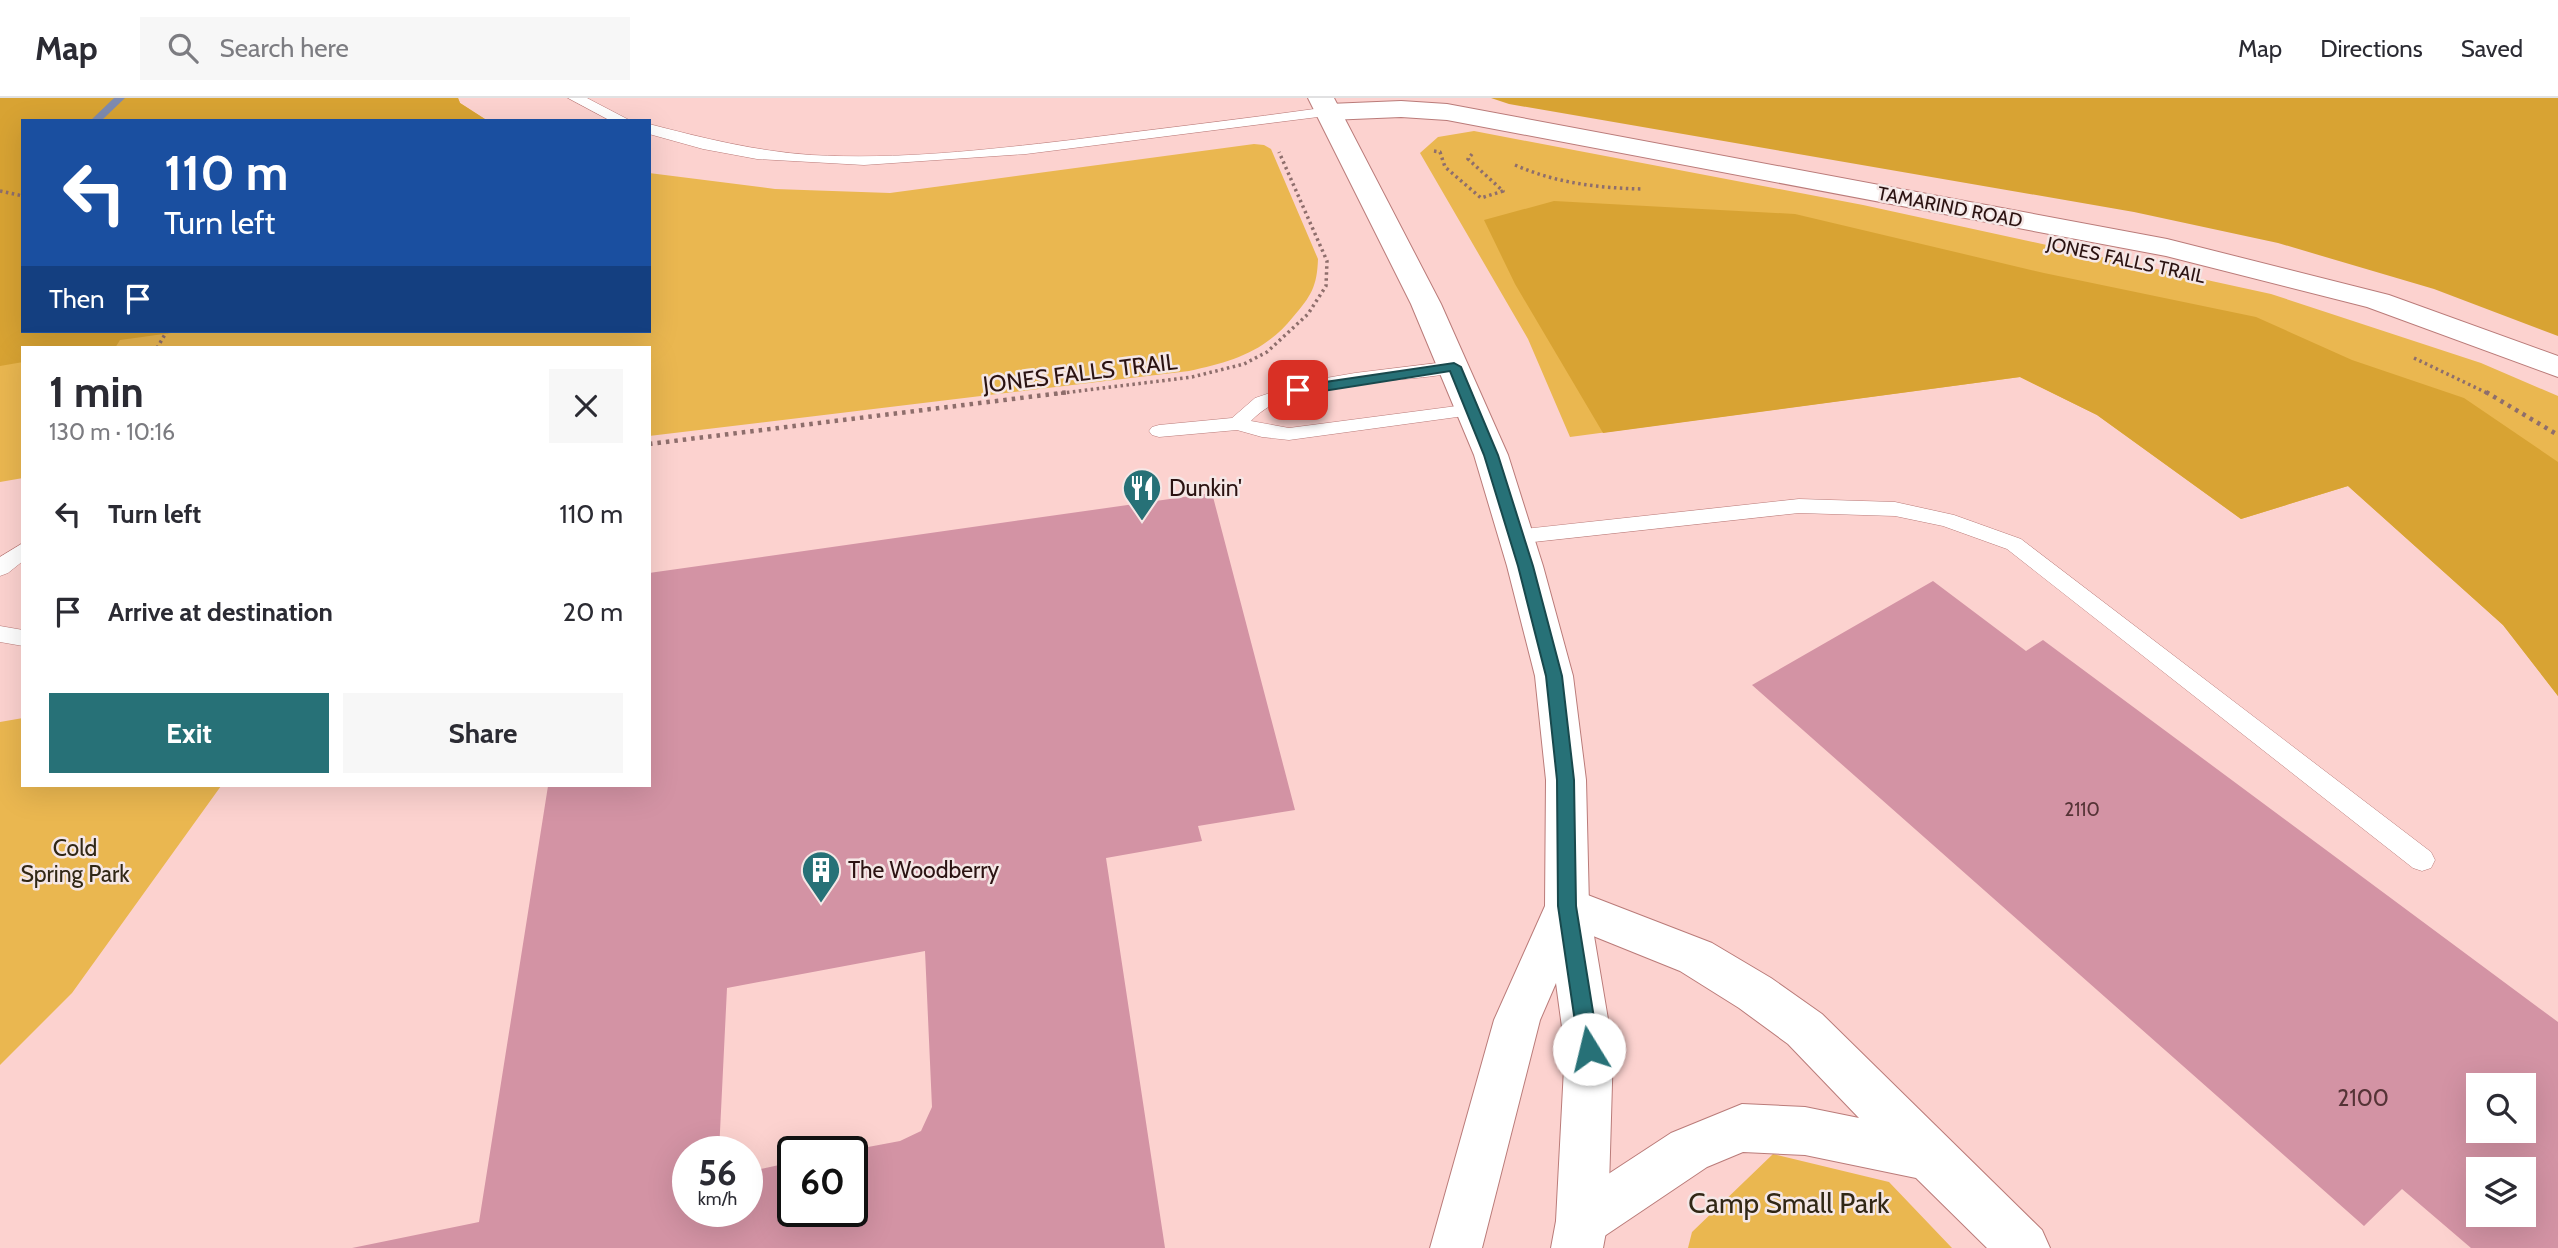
<!DOCTYPE html>
<meta charset="utf-8">
<style>
:root{--surface:#fff;--page:#f7f7f7;--text:#2b2b33;--muted:#7c7c81;--line:#e1e1e2;--accent:#277177}
body{margin:0;font-family:Cabin,sans-serif;background:var(--page);color:var(--text);height:100vh;display:flex;flex-direction:column;font-size:26px;white-space:nowrap}
*{box-sizing:border-box;margin:0}
p{font-size:23px;color:var(--muted)}
.icon{flex:none;width:38px;height:38px;fill:none;stroke:currentColor;stroke-width:2;stroke-linecap:round;stroke-linejoin:round}
.map{position:relative;flex:1;overflow:hidden}
.side{position:absolute;left:21px;top:248px;width:630px;height:441px;display:flex;flex-direction:column;background:var(--surface);border-radius:0px;box-shadow:0 7px 28px #0002}
.side>*{flex:none}
.hud{position:absolute;left:21px;top:21px;width:630px;height:214px;border-radius:0px;box-shadow:0 7px 28px #0002;background:#1a4fa0;color:#fff;overflow:hidden}
.tools{position:absolute;left:2466px;top:975px;display:grid;gap:14px}
.tools a{display:grid;place-items:center;width:70px;height:70px;border-radius:0px;background:var(--surface);box-shadow:0 7px 28px #0002;font-size:35px}
.speed{position:absolute;left:672px;top:1038px;display:flex;gap:14px;font-size:35px;font-weight:700;text-align:center}
.speed>*{display:grid;place-content:center;width:91px;height:91px;border-radius:50%;background:var(--surface);box-shadow:0 7px 28px #0002;line-height:1}
.speed small{font-size:18px;font-weight:400}
.speed .limit{border:4px solid #111;border-radius:10px;background:#fff;color:#111}
.pin{position:absolute;display:grid;place-items:center;width:60px;height:60px;color:#fff;margin:-30px;border-radius:14px;box-shadow:0 4px 10px #0006}
.me{position:absolute;width:77px;margin:-38px;rotate:351deg;stroke-linejoin:round;filter:drop-shadow(0 0 5px #0008)}
.turn{display:flex;align-items:center;gap:24px;height:147px;padding:0 28px;font-size:32px}
.turn .icon{width:91px;height:91px;stroke-width:2.5}
.turn b{display:block;font-size:49px;line-height:60px}
.then{display:flex;align-items:center;height:66px;padding:0 28px;background:#0003;gap:14px;font-size:26px}
.round{display:grid;place-items:center;flex:none;width:74px;height:74px;border-radius:0px;background:var(--page)}
.overview{display:flex;align-items:center;justify-content:space-between;height:119px;padding:0 28px}
h1{font-size:42px;font-weight:700;line-height:52px}
.action{display:flex;gap:14px;margin-top:auto;padding:14px 28px}
.action a{flex:1;height:80px;border-radius:0px;background:var(--accent);color:#fff;font-size:28px;font-weight:700;line-height:80px;text-align:center}
.action a+a{background:var(--page);color:var(--text)}
ul{padding:0;list-style:none}
li{display:flex;align-items:center;gap:21px;height:98px;padding:0 28px}
li div{flex:1}
li b{display:block;font-size:26px}
li em{font-style:normal}
header{display:flex;align-items:center;gap:42px;box-sizing:border-box;height:98px;padding:0 35px;background:var(--surface);border-bottom:2px solid var(--line)}
header strong{font-size:33px}
nav{display:flex;gap:38px;margin-inline-start:auto;font-size:24px}
.search{width:490px;height:63px;background:var(--page);display:flex;align-items:center;gap:18px;box-sizing:border-box;padding:0 24px;border-radius:0px;color:var(--muted);font-size:26px}
.map>svg:first-child{display:block}
.green{fill:#eab750}
.forest{fill:#d8a333}
.lines{fill:none;stroke-linecap:round;stroke-linejoin:round}
.stream{fill:#7e8bb0;fill-rule:evenodd}
.building{fill:#d393a4;fill-rule:evenodd}
.service-casing{stroke:#ba7b79;stroke-width:1}
.minor-casing{stroke:#ba7b79;stroke-width:2}
.primary-casing{stroke:#ba7b79;stroke-width:2}
.path-far1{stroke:#8e6e6c;stroke-width:3.5;stroke-dasharray:2.5 3.5;stroke-linecap:butt}
.path{stroke:#8e6e6c;stroke-width:4.5;stroke-dasharray:3.5 5;stroke-linecap:butt}
.service{fill:#fff;fill-rule:evenodd}
.minor{fill:#fff;fill-rule:evenodd}
.primary{fill:#fff;fill-rule:evenodd}
.route{fill:#277177;stroke:#19494d;stroke-width:2}
.labels{text-anchor:middle;dominant-baseline:central;stroke-width:5;stroke-linejoin:round;paint-order:stroke}
.far-street-label{font-size:19px;fill:#2b1312;stroke:#f5e7e6}
.number-label{font-size:19px;fill:#553336}
.street-label{font-size:23px;fill:#2b1312;stroke:#f5e7e6}
.poi-label{font-size:23px;fill:#2b1312;stroke:#f5e7e6;text-anchor:start}
.park-label{font-size:23px;fill:#312715;stroke:#f5e7e6}
.near-number-label{font-size:23px;fill:#553336}
.near-park-label{font-size:28px;fill:#312715;stroke:#f5e7e6}
</style>
<header>
<strong>Map</strong>
<div class="search"><svg class="icon" aria-label="search" viewBox="0 0 24 24"><circle cx="10" cy="10" r="6"/><path d="M15 15l6 6"/></svg>Search here</div>
<nav><a>Map</a><a>Directions</a><a>Saved</a></nav>
</header>
<div class="map">
<svg width="2558" height="1150" viewBox="0 0 2558 1150">
<rect width="100%" height="100%" fill="#fcd2cf"/>
<path class="green" d="M 0,0 L 458,0 L 460,5 L 488,23 L 23,23 L 23,233 L 649,233 L 649,75 L 775,91 L 890,95 L 1254,46 L 1264,47 L 1271,51 L 1318,161 C 1317,189 1311,198 1293,219 C 1265,254 1231,264 1189,273 L 649,338 L 649,250 L 23,250 L 23,380 L 0,384 Z
M 1474,33 L 1863,107 L 2271,196 L 2481,265 L 2558,298 L 2558,598 L 2503,527 L 2348,388 L 2241,421 L 2097,317 L 2020,279 L 1570,339 L 1528,241 L 1420,55 L 1438,39 Z
M 23,620 L 23,688 L 221,688 L 72,895 L 0,967 L 0,624 Z
M 1773,1056 L 1889,1084 L 1952,1150 L 1688,1150 L 1692,1134 Z"/>
<path class="forest" d="M 0,0 L 458,0 L 460,5 L 488,23 L 23,23 L 23,233 L 186,233 L 120,242 L 115,250 L 23,250 L 23,264 L 0,268 Z
M 1491,0 L 2558,0 L 2558,238 L 2434,191 L 2278,145 L 2134,114 L 1509,6 Z
M 1554,103 L 1795,116 L 2044,175 L 2256,219 L 2352,262 L 2464,300 L 2558,364 L 2558,598 L 2503,527 L 2348,388 L 2241,421 L 2097,317 L 2020,279 L 1603,335 L 1515,186 L 1484,122 Z"/>
<g class="lines">
<path class="stream" d="M 114,0 L 125,0 L 101,23 L 90,23 Z"/>
</g>
<path class="building" d="M 1212,395 L 1295,712 L 1198,728 L 1202,743 L 1106,760 L 1165,1150 L 352,1150 L 479,1124 L 548,688 L 649,688 L 649,475 ZM 925,853 L 932,1009 L 921,1033 L 900,1043 L 852,1052 L 852,1113 L 793,1113 L 793,1064 L 747,1074 L 747,1113 L 688,1113 L 688,1054 L 719,1054 L 727,890 Z
M 1933,483 L 2026,553 L 2043,542 L 2558,924 L 2558,1150 L 2471,1150 L 2402,1091 L 2364,1128 L 1752,587 ZM 2478,987 L 2524,987 L 2524,1032 L 2478,1032 ZM 2478,1071 L 2524,1071 L 2524,1116 L 2478,1116 Z"/>
<g class="lines">
<g class="service-casing">
<path id="service" d="M 568,0 L 587,0 L 631,23 L 611,23 Z
M 1329,9 L 1337,14 L 1334,17 L 1026,56 L 864,67 L 757,61 L 703,51 L 649,36 L 649,26 C 703,40 755,53 811,57 C 898,62 985,52 1071,42 C 1157,31 1243,21 1329,9 Z
M 1454,263 L 1463,269 L 1461,273 C 1399,289 1298,274 1251,323 L 1289,330 L 1472,306 L 1479,308 L 1482,312 L 1479,316 L 1289,342 L 1262,339 L 1237,332 L 1159,339 L 1152,337 L 1149,333 L 1152,329 L 1159,327 L 1232,320 L 1255,300 L 1303,284 L 1355,275 Z
M 1799,401 L 1895,404 L 1954,417 L 2021,441 L 2431,754 L 2435,762 L 2431,770 L 2422,773 L 2413,770 L 2007,451 L 1943,428 L 1895,418 L 1799,415 L 1516,446 L 1509,444 L 1506,439 L 1509,434 L 1516,432 Z
M 23,445 L 23,463 L 8,475 L 0,478 L 0,459 Z
M 0,528 L 23,532 L 23,548 L 0,544 Z"/>
</g>
<g class="minor-casing">
<path id="minor" d="M 1401,3 L 1447,6 L 2167,141 L 2389,197 L 2558,258 L 2558,279 L 2367,209 L 2166,158 L 1447,22 L 1401,19 L 1329,22 L 1320,19 L 1316,14 L 1320,9 L 1329,6 Z
M 1567,789 L 1712,845 L 1771,880 L 1822,916 L 2042,1132 L 2050,1150 L 1987,1150 L 1916,1080 L 1805,1057 L 1743,1054 L 1707,1069 L 1600,1141 L 1582,1149 L 1564,1141 L 1556,1123 L 1564,1105 L 1671,1035 L 1742,1006 L 1805,1009 L 1859,1020 L 1788,946 L 1739,910 L 1680,873 L 1551,821 L 1545,808 L 1551,795 Z"/>
</g>
<g class="primary-casing">
<path id="primary" d="M 1308,0 L 1334,0 L 1441,206 L 1508,357 L 1543,468 L 1573,578 L 1586,682 L 1589,808 L 1613,951 L 1608,1123 L 1603,1150 L 1551,1150 L 1556,1123 L 1565,951 L 1556,885 L 1540,922 L 1482,1150 L 1430,1150 L 1494,922 L 1545,808 L 1546,682 L 1535,578 L 1507,468 L 1474,357 L 1411,206 Z"/>
</g>
<path class="path-far1" d="M 1434,53 L 1440,54 L 1445,69 L 1481,100 L 1503,93 L 1468,61 L 1472,56
M 1515,67 C 1556,85 1598,90 1643,91
M 0,93 L 23,98
M 157,250 L 167,233
M 2414,260 L 2489,296
M 1055,296 L 1192,279 L 1244,266 L 1267,254 L 1308,216 L 1326,188 L 1327,163 L 1279,54"/>
<path class="path" d="M 2486,294 L 2558,337
M 649,346 L 1069,294"/>
<use href="#service" class="service"/>
<use href="#minor" class="minor"/>
<use href="#primary" class="primary"/>
</g>
<path class="route" d="M 1454,265 L 1461,269 L 1498,357 L 1533,468 L 1562,578 L 1574,682 L 1576,808 L 1599,951 L 1596,958 L 1589,960 L 1582,958 L 1579,951 L 1558,808 L 1557,682 L 1546,578 L 1518,468 L 1484,357 L 1450,273 L 1298,297 L 1292,292 L 1298,288 Z"/>
<defs>
<g id="restaurant-pin" transform="scale(2.0125)"><path d="M0 17L-7.5 6A9.5 9.5 0 1 1 7.5 6Z" fill="#277177" stroke="#f5e7e6"/><path d="M-5-6h1v4h1v-4h1v4h1v-4h1v5L-1.5 .5V6h-2V.5L-5-1ZM5-6V6H3V1.5H1.5Q1.5-4 5-6Z" fill="#fff"/></g>
<g id="building-pin" transform="scale(2.0125)"><path d="M0 17L-7.5 6A9.5 9.5 0 1 1 7.5 6Z" fill="#277177" stroke="#f5e7e6"/><path d="M-4-6H4V6H1V3H-1V6H-4ZM-2.5-4.3h1.7v1.8h-1.7ZM.8-4.3h1.7v1.8H.8ZM-2.5-1h1.7V.8h-1.7ZM.8-1h1.7V.8H.8Z" fill="#fff"/></g>
</defs>
<g fill-rule="evenodd">
<use href="#restaurant-pin" x="1142" y="390"/>
<use href="#building-pin" x="821" y="772"/>
</g>
<g class="labels">
<g class="far-street-label">
<text transform="translate(1950 109) rotate(11)">TAMARIND ROAD</text>
<text transform="translate(2126 162) rotate(12)">JONES FALLS TRAIL</text>
</g>
<g class="number-label">
<text x="2082" y="711">2110</text>
</g>
<g class="street-label">
<text transform="translate(1080 275) rotate(-7)">JONES FALLS TRAIL</text>
</g>
<g class="poi-label">
<text x="1169" y="390">Dunkin'</text>
<text x="848" y="772">The Woodberry</text>
</g>
<g class="park-label">
<text x="75" y="750">Cold<tspan x="75" dy="26">Spring Park</tspan></text>
</g>
<g class="near-number-label">
<text x="2363" y="1000">2100</text>
</g>
<g class="near-park-label">
<text x="1789" y="1105">Camp Small Park</text>
</g>
</g>
</svg>
<div class="tools">
<a><svg class="icon" aria-label="search" viewBox="0 0 24 24"><circle cx="10" cy="10" r="6"/><path d="M15 15l6 6"/></svg></a>
<a><svg class="icon" aria-label="layers" viewBox="0 0 24 24"><path d="M12 4l9 5-9 5-9-5zM3 14l9 5 9-5"/></svg></a>
</div>
<div class="speed"><div>56<small>km/h</small></div><div class="limit">60</div></div>
<div class="pin" style="left:1298px;top:292px;background:#d93025"><svg class="icon" aria-label="arrive" viewBox="0 0 24 24"><path d="M6 21V4h12l-3 4 3 4H6"/></svg></div>
<svg class="me" style="left:1589px;top:951px" viewBox="-20 -20 40 40"><circle r="19" fill="#fff"/><path d="M0-13L10 11 0 6-10 11z" fill="#277177"/></svg>
<div class="hud">
<div class="turn"><svg class="icon" aria-label="left" viewBox="0 0 24 24"><path d="M17 20v-9H6M10 6l-5 5 5 5"/></svg><div><b>110 m</b>Turn left</div></div>
<div class="then">Then<svg class="icon" aria-label="arrive" viewBox="0 0 24 24"><path d="M6 21V4h12l-3 4 3 4H6"/></svg></div>
</div>
<section class="side">
<div class="overview"><div><h1>1 min</h1><p>130 m · 10:16</p></div><a class="round"><svg class="icon" aria-label="close" viewBox="0 0 24 24"><path d="M6 6l12 12M18 6L6 18"/></svg></a></div>
<ul>
<li><svg class="icon" aria-label="left" viewBox="0 0 24 24"><path d="M17 20v-9H6M10 6l-5 5 5 5"/></svg><div><b>Turn left</b></div><em>110 m</em></li>
<li><svg class="icon" aria-label="arrive" viewBox="0 0 24 24"><path d="M6 21V4h12l-3 4 3 4H6"/></svg><div><b>Arrive at destination</b></div><em>20 m</em></li>
</ul>
<div class="action"><a>Exit</a><a>Share</a></div>
</section>
</div>
